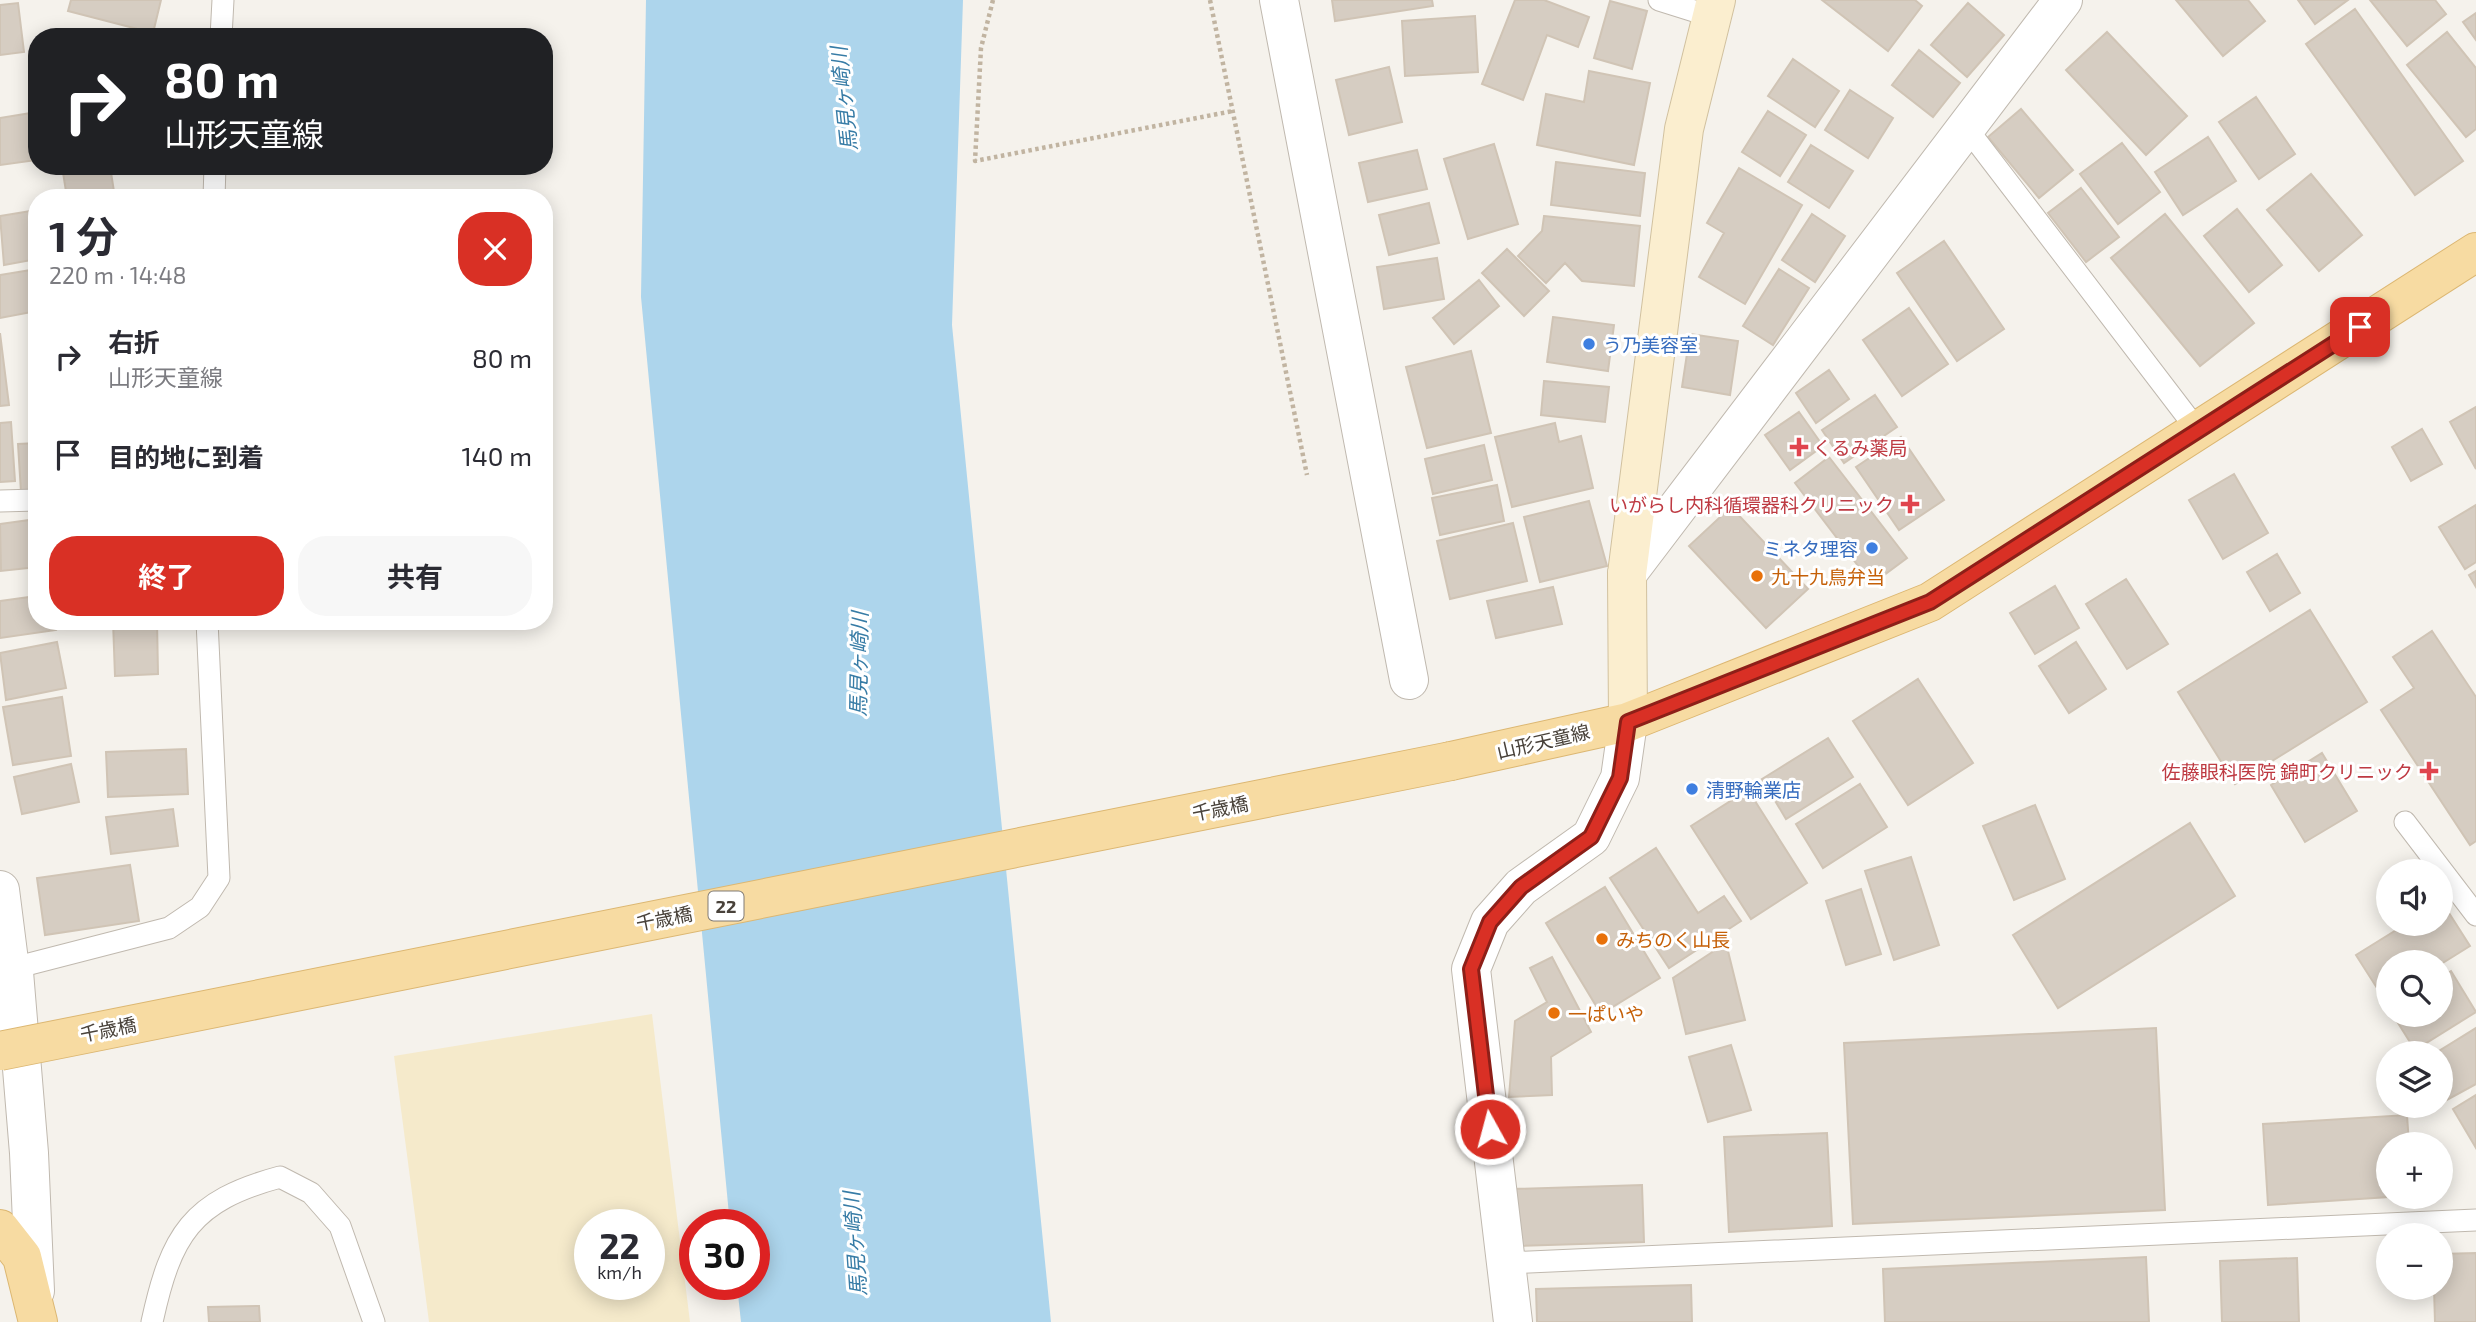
<!DOCTYPE html>
<html lang="ja">
<meta charset="utf-8">
<style>
:root{--surface:#fff;--page:#f7f7f7;--text:#2b2b33;--muted:#7c7c81;--accent:#d93025}
body{margin:0;font-family:"Exo 2","Noto Sans JP",sans-serif;background:var(--page);color:var(--text);height:100vh;display:flex;flex-direction:column;font-size:26px;white-space:nowrap}
*{box-sizing:border-box;margin:0}
p{font-size:23px;color:var(--muted)}
.icon{flex:none;width:38px;height:38px;fill:none;stroke:currentColor;stroke-width:2;stroke-linecap:round;stroke-linejoin:round}
.map{position:relative;flex:1;overflow:hidden}
.sheet{position:absolute;left:28px;top:189px;width:525px;height:441px;display:flex;flex-direction:column;background:var(--surface);border-radius:28px;box-shadow:0 4px 18px #0003}
.sheet>*{flex:none}
.top-card{position:absolute;left:28px;top:28px;width:525px;height:147px;border-radius:28px;box-shadow:0 4px 18px #0003;background:#202124;color:#fff;overflow:hidden}
.fabs{position:absolute;left:2376px;top:859px;display:grid;gap:14px}
.fabs a{display:grid;place-items:center;width:77px;height:77px;border-radius:50%;background:var(--surface);box-shadow:0 4px 18px #0003;font-size:35px}
.speed{position:absolute;left:574px;top:1209px;display:flex;gap:14px;font-size:35px;font-weight:700;text-align:center}
.speed>*{display:grid;place-content:center;width:91px;height:91px;border-radius:50%;background:var(--surface);box-shadow:0 4px 18px #0003;line-height:1}
.speed small{font-size:18px;font-weight:400}
.speed .limit{border:10px solid #d22;background:#fff;color:#111}
.pin{position:absolute;display:grid;place-items:center;width:60px;height:60px;color:#fff;margin:-30px;border-radius:14px;box-shadow:0 4px 10px #0006}
.me{position:absolute;width:77px;margin:-38px;rotate:353deg;stroke-linejoin:round;filter:drop-shadow(0 0 5px #0008)}
.turn{display:flex;align-items:center;gap:24px;height:147px;padding:0 21px;font-size:32px}
.turn .icon{width:91px;height:91px;stroke-width:2.5}
.turn b{display:block;font-size:49px;line-height:60px}
.round{display:grid;place-items:center;flex:none;width:74px;height:74px;border-radius:28px;background:var(--page)}
.summary{display:flex;align-items:center;justify-content:space-between;height:119px;padding:0 21px}
h1{font-size:42px;font-weight:700;line-height:52px}
.cta{display:flex;gap:14px;margin-top:auto;padding:14px 21px}
.cta a{flex:1;height:80px;border-radius:28px;background:var(--accent);color:#fff;font-size:28px;font-weight:700;line-height:80px;text-align:center}
.cta a+a{background:var(--page);color:var(--text)}
ul{padding:0;list-style:none}
li{display:flex;align-items:center;gap:21px;height:98px;padding:0 21px}
li div{flex:1}
li b{display:block;font-size:26px}
li em{font-style:normal}
.map>svg:first-child{display:block}
.sand{fill:#f5eacb;fill-rule:evenodd}
.water{fill:#add5ec}
.building{fill:#d6cdc2;stroke:#d0c4b5;stroke-width:2}
.lines{fill:none;stroke-linecap:round;stroke-linejoin:round}
.lane-casing{stroke:#c0b9af;stroke-width:23}
.street-casing{stroke:#c0b9af;stroke-width:40}
.secondary-casing{stroke:#d1c19f;stroke-width:40}
.primary-casing{stroke:#dcb772;stroke-width:40}
.path{stroke:#c1b4a1;stroke-width:4.5;stroke-dasharray:3.5 3.5;stroke-linecap:butt}
.lane{stroke:#fff;stroke-width:21}
.street{stroke:#fff;stroke-width:38}
.secondary{stroke:#fbeecf;stroke-width:38}
.primary{stroke:#f7dba2;stroke-width:38}
.primary-bridge-casing{stroke:#dcb772;stroke-width:40;stroke-linecap:butt}
.primary-bridge{stroke:#f7dba2;stroke-width:38}
.route-casing{stroke:#8d1f18;stroke-width:18}
.route{stroke:#d93025;stroke-width:12}
.shop-dot{fill:#3f7fe0;stroke:#fff;stroke-width:2.5}
.health-dot{fill:#e0444e;stroke:#fff;stroke-width:2.5}
.food-dot{fill:#e8710a;stroke:#fff;stroke-width:2.5}
.labels{text-anchor:middle;dominant-baseline:central;stroke-width:6;stroke-linejoin:round;paint-order:stroke}
.shield{fill:#fff;stroke:#807b75;stroke-width:2}
.shield-label{font-size:18px;font-weight:bold;fill:#49423a}
.shop-label{font-size:19px;fill:#366cbe;stroke:#fff;text-anchor:start}
.health-label{font-size:19px;fill:#be3a42;stroke:#fff;text-anchor:end}
.food-label{font-size:19px;fill:#c56008;stroke:#fff;text-anchor:start}
.street-label{font-size:19px;fill:#49423a;stroke:#fff}
.water-label{font-size:21px;font-style:italic;fill:#377ca6;stroke:#fff}
</style>
<div class="map">
<svg width="2476" height="1322" viewBox="0 0 2476 1322">
<rect width="100%" height="100%" fill="#f5f2ec"/>
<path class="sand" d="M 652,1014 L 690,1322 L 429,1322 L 394,1056 ZM 590,1225 L 649,1225 L 649,1284 L 590,1284 Z"/>
<path class="water" d="M 646,0 L 963,0 L 952,325 L 1051,1322 L 741,1322 L 737,1285 L 754,1284 L 754,1225 L 730,1225 L 641,297 Z"/>
<path class="building" d="M 71,0 L 161,0 L 153,33 L 68,11 Z
M 1332,0 L 1432,0 L 1433,6 L 1335,21 Z
M 1515,0 L 1544,0 L 1589,17 L 1578,47 L 1547,35 L 1523,100 L 1482,84 Z
M 1822,0 L 1915,0 L 1922,6 L 1888,51 Z
M 2176,0 L 2248,0 L 2265,21 L 2223,56 Z
M 2298,0 L 2348,0 L 2315,24 Z
M 2370,0 L 2435,0 L 2446,14 L 2407,46 Z
M 1610,1 L 1647,11 L 1632,69 L 1594,58 Z
M 18,3 L 24,52 L 0,55 L 0,5 Z
M 1968,3 L 2004,35 L 1967,77 L 1931,45 Z
M 2355,9 L 2463,161 L 2415,195 L 2306,44 Z
M 2476,13 L 2476,40 L 2463,22 Z
M 1475,16 L 1478,72 L 1405,76 L 1402,21 Z
M 2107,32 L 2187,116 L 2146,155 L 2066,70 Z
M 2447,32 L 2476,68 L 2476,129 L 2466,137 L 2407,65 Z
M 1919,50 L 1960,83 L 1933,117 L 1892,85 Z
M 1793,59 L 1839,91 L 1815,127 L 1768,96 Z
M 1389,67 L 1402,122 L 1349,135 L 1336,80 Z
M 1589,71 L 1650,83 L 1634,165 L 1537,145 L 1546,94 L 1584,102 Z
M 1850,90 L 1893,118 L 1868,158 L 1825,130 Z
M 2256,97 L 2295,154 L 2259,179 L 2219,122 Z
M 2021,109 L 2073,170 L 2039,198 L 1988,137 Z
M 1768,111 L 1806,135 L 1780,176 L 1742,152 Z
M 37,112 L 37,160 L 0,165 L 0,118 Z
M 2208,137 L 2236,181 L 2183,215 L 2155,172 Z
M 2122,143 L 2160,192 L 2118,224 L 2080,174 Z
M 1494,144 L 1518,224 L 1468,239 L 1444,159 Z
M 1811,145 L 1853,171 L 1829,208 L 1788,182 Z
M 1417,150 L 1427,189 L 1368,202 L 1359,163 Z
M 1556,162 L 1645,173 L 1640,216 L 1551,205 Z
M 62,166 L 110,166 L 115,198 L 67,198 Z
M 1739,168 L 1802,205 L 1745,304 L 1699,277 L 1724,233 L 1707,223 Z
M 2311,174 L 2362,235 L 2319,271 L 2267,210 Z
M 2081,188 L 2119,237 L 2086,262 L 2048,213 Z
M 1429,203 L 1439,243 L 1389,255 L 1379,215 Z
M 2237,209 L 2282,265 L 2249,292 L 2204,236 Z
M 37,210 L 37,259 L 4,265 L 0,216 Z
M 1812,214 L 1845,236 L 1815,282 L 1782,260 Z
M 2165,214 L 2254,323 L 2200,366 L 2111,258 Z
M 1544,216 L 1640,226 L 1634,286 L 1582,281 L 1565,263 L 1546,283 L 1518,256 L 1542,231 Z
M 1944,241 L 2004,329 L 1957,361 L 1897,273 Z
M 1507,249 L 1549,291 L 1524,316 L 1482,273 Z
M 1437,258 L 1444,299 L 1384,309 L 1377,267 Z
M 37,269 L 37,311 L 0,318 L 0,275 Z
M 1779,269 L 1809,288 L 1773,345 L 1743,326 Z
M 1479,280 L 1499,306 L 1454,344 L 1433,318 Z
M 1909,308 L 1948,364 L 1902,396 L 1863,340 Z
M 1553,317 L 1614,325 L 1608,371 L 1547,362 Z
M 0,333 L 9,405 L 0,406 Z
M 1690,334 L 1738,341 L 1730,395 L 1682,387 Z
M 1471,351 L 1491,433 L 1427,448 L 1406,367 Z
M 1829,370 L 1849,399 L 1816,423 L 1796,393 Z
M 1544,381 L 1609,387 L 1605,422 L 1541,415 Z
M 1875,395 L 1897,427 L 1844,463 L 1822,430 Z
M 2476,407 L 2476,469 L 2450,422 Z
M 1799,412 L 1823,446 L 1790,470 L 1765,435 Z
M 11,422 L 15,481 L 0,482 L 0,423 Z
M 1555,423 L 1559,442 L 1581,436 L 1593,488 L 1512,507 L 1495,437 Z
M 2422,429 L 2442,464 L 2411,481 L 2392,447 Z
M 1901,437 L 1944,500 L 1899,530 L 1856,467 Z
M 37,443 L 37,491 L 21,492 L 18,444 Z
M 1484,445 L 1492,480 L 1433,494 L 1425,459 Z
M 1829,457 L 1907,558 L 1872,584 L 1795,483 Z
M 2234,474 L 2268,533 L 2223,559 L 2189,500 Z
M 1497,485 L 1504,521 L 1440,535 L 1432,498 Z
M 1589,501 L 1607,566 L 1540,582 L 1524,517 Z
M 2476,505 L 2476,562 L 2465,569 L 2439,527 Z
M 1731,507 L 1808,589 L 1766,628 L 1689,546 Z
M 37,519 L 37,567 L 1,571 L 0,524 Z
M 1513,523 L 1527,581 L 1450,599 L 1437,541 Z
M 2277,554 L 2300,593 L 2270,611 L 2247,572 Z
M 2476,571 L 2476,587 L 2469,575 Z
M 2126,579 L 2168,644 L 2127,669 L 2086,604 Z
M 2055,586 L 2079,628 L 2035,654 L 2010,613 Z
M 1553,587 L 1562,624 L 1496,638 L 1487,601 Z
M 37,596 L 37,621 L 54,621 L 56,630 L 0,638 L 0,601 Z
M 2310,610 L 2367,702 L 2235,784 L 2178,692 Z
M 113,621 L 157,621 L 158,674 L 115,676 Z
M 2432,631 L 2476,697 L 2476,841 L 2470,845 L 2381,710 L 2414,688 L 2393,657 Z
M 57,642 L 66,688 L 6,700 L 0,653 Z
M 2076,642 L 2106,689 L 2069,713 L 2039,666 Z
M 1918,679 L 1973,763 L 1908,805 L 1853,721 Z
M 62,697 L 71,756 L 13,765 L 3,707 Z
M 1828,738 L 1853,777 L 1786,819 L 1762,779 Z
M 186,749 L 188,794 L 108,797 L 106,752 Z
M 2322,753 L 2357,811 L 2305,842 L 2271,785 Z
M 71,764 L 79,802 L 22,814 L 14,777 Z
M 1860,784 L 1887,827 L 1823,868 L 1796,824 Z
M 1748,790 L 1807,883 L 1751,919 L 1691,826 Z
M 2035,805 L 2065,879 L 2014,900 L 1983,826 Z
M 173,809 L 178,846 L 111,854 L 106,817 Z
M 2190,823 L 2235,896 L 2058,1008 L 2013,935 Z
M 1656,848 L 1698,913 L 1724,896 L 1741,921 L 1669,968 L 1610,878 Z
M 1911,857 L 1939,945 L 1894,960 L 1865,871 Z
M 130,865 L 139,921 L 45,935 L 37,878 Z
M 1605,887 L 1660,978 L 1601,1014 L 1546,923 Z
M 1861,889 L 1881,954 L 1846,965 L 1826,901 Z
M 2442,902 L 2470,946 L 2441,964 L 2389,962 L 2389,996 L 2384,999 L 2356,955 L 2406,924 L 2441,924 Z
M 1726,943 L 1745,1020 L 1686,1034 L 1673,978 Z
M 1552,957 L 1591,1032 L 1551,1057 L 1552,1095 L 1509,1097 L 1515,1021 L 1547,1002 L 1530,968 Z
M 2451,971 L 2476,1012 L 2415,1050 L 2393,1015 L 2441,1015 L 2441,977 Z
M 2156,1028 L 2165,1210 L 1853,1224 L 1844,1043 Z
M 2476,1028 L 2476,1084 L 2447,1100 L 2441,1090 L 2441,1054 L 2434,1054 Z
M 1731,1045 L 1751,1110 L 1708,1122 L 1689,1057 Z
M 2476,1095 L 2476,1148 L 2453,1109 Z
M 2407,1115 L 2409,1144 L 2389,1144 L 2389,1197 L 2268,1205 L 2263,1124 Z
M 1827,1133 L 1832,1226 L 1729,1232 L 1724,1137 Z
M 1642,1185 L 1644,1242 L 1515,1246 L 1513,1189 Z
M 2476,1253 L 2476,1322 L 2435,1322 L 2434,1288 L 2441,1288 L 2441,1254 Z
M 2146,1257 L 2149,1322 L 1885,1322 L 1883,1269 Z
M 2297,1258 L 2299,1322 L 2222,1322 L 2220,1261 Z
M 1691,1285 L 1692,1322 L 1537,1322 L 1536,1289 Z
M 259,1306 L 260,1322 L 209,1322 L 208,1307 Z"/>
<g class="lines">
<g class="lane-casing">
<path id="lane" d="M 1659,0 L 1710,16
M 221,37 L 223,0
M 1965,126 L 2198,431
M 214,198 L 215,166
M 0,501 L 37,500
M 2405,822 L 2476,915
M 6,970 L 169,928 L 200,907 L 219,878 L 207,621
M 1506,1263 L 2476,1220
M 152,1322 C 171,1235 191,1201 280,1177 L 311,1193 L 340,1226 L 374,1322"/>
</g>
<g class="street-casing">
<path id="street" d="M 1279,0 L 1409,680
M 1627,574 L 2063,0
M 0,890 L 10,969 L 14,972 L 29,1153 L 35,1291
M 1513,1322 L 1471,969 L 1490,922 L 1521,887 L 1591,837 L 1620,778 L 1628,722"/>
</g>
<g class="secondary-casing">
<path id="secondary" d="M 1628,722 L 1627,574 L 1684,129 L 1716,0"/>
</g>
<g class="primary-casing">
<path id="primary" d="M 1451,761 L 1628,722 L 1930,602 L 2476,252
M 0,1229 L 22,1257 L 38,1322"/>
</g>
<path class="path" d="M 993,0 L 981,48 L 975,161 L 1233,111
M 1210,0 L 1307,475"/>
<use href="#lane" class="lane"/>
<use href="#street" class="street"/>
<use href="#secondary" class="secondary"/>
<use href="#primary" class="primary"/>
<g class="primary-bridge-casing">
<path id="primary-bridge" d="M 0,1051 L 1451,761"/>
</g>
<use href="#primary-bridge" class="primary-bridge"/>
</g>
<g class="lines">
<g class="route-casing">
<path id="route" d="M 1490,1129 L 1471,969 L 1490,922 L 1521,887 L 1591,837 L 1620,778 L 1628,722 L 1930,602 L 2360,327"/>
</g>
<use href="#route" class="route"/>
</g>
<g class="shop-dot">
<circle cx="1589" cy="344" r="7"/>
<circle cx="1872" cy="548" r="7"/>
<circle cx="1692" cy="789" r="7"/>
</g>
<g class="health-dot">
<path d="M1795.5 436.5h7v7h7v7h-7v7h-7v-7h-7v-7h7z"/>
<path d="M1906.5 493.5h7v7h7v7h-7v7h-7v-7h-7v-7h7z"/>
<path d="M2425.5 760.5h7v7h7v7h-7v7h-7v-7h-7v-7h7z"/>
</g>
<g class="food-dot">
<circle cx="1757" cy="576" r="7"/>
<circle cx="1602" cy="939" r="7"/>
<circle cx="1554" cy="1013" r="7"/>
</g>
<g class="labels">
<rect class="shield" x="708.5" y="891.5" width="35" height="29" rx="5"/>
<g class="shield-label">
<text x="726" y="906">22</text>
</g>
<g class="shop-label">
<text x="1603" y="344">う乃美容室</text>
<text x="1858" y="548" text-anchor="end">ミネタ理容</text>
<text x="1706" y="789">清野輪業店</text>
</g>
<g class="health-label">
<text x="1813" y="447" text-anchor="start">くるみ薬局</text>
<text x="1894" y="504">いがらし内科循環器科クリニック</text>
<text x="2413" y="771">佐藤眼科医院 錦町クリニック</text>
</g>
<g class="food-label">
<text x="1771" y="576">九十九鳥弁当</text>
<text x="1616" y="939">みちのく山長</text>
<text x="1568" y="1013">一ぱいや</text>
</g>
<g class="street-label">
<text transform="translate(1543 741) rotate(-13)">山形天童線</text>
<text transform="translate(1220 808) rotate(-11)">千歳橋</text>
<text transform="translate(664 918) rotate(-11)">千歳橋</text>
<text transform="translate(108 1029) rotate(-11)">千歳橋</text>
</g>
<g class="water-label">
<text transform="translate(843 99) rotate(-96)">馬見ヶ崎川</text>
<text transform="translate(858 664) rotate(-89)">馬見ヶ崎川</text>
<text transform="translate(854 1244) rotate(-94)">馬見ヶ崎川</text>
</g>
</g>
</svg>
<div class="fabs">
<a><svg class="icon" aria-label="sound" viewBox="0 0 24 24"><path d="M4 9h4l5-4v14l-5-4H4zM17 9q2 3 0 6"/></svg></a>
<a><svg class="icon" aria-label="search" viewBox="0 0 24 24"><circle cx="10" cy="10" r="6"/><path d="M15 15l6 6"/></svg></a>
<a><svg class="icon" aria-label="layers" viewBox="0 0 24 24"><path d="M12 4l9 5-9 5-9-5zM3 14l9 5 9-5"/></svg></a>
<a>+</a>
<a>−</a>
</div>
<div class="speed"><div>22<small>km/h</small></div><div class="limit">30</div></div>
<div class="pin" style="left:2360px;top:327px;background:#d93025"><svg class="icon" aria-label="arrive" viewBox="0 0 24 24"><path d="M6 21V4h12l-3 4 3 4H6"/></svg></div>
<svg class="me" style="left:1490px;top:1129px" viewBox="-20 -20 40 40"><circle r="17" fill="#d93025" stroke="#fff" stroke-width="3"/><path d="M0-11L8 9 0 5-8 9z" fill="#fff"/></svg>
<div class="top-card">
<div class="turn"><svg class="icon" aria-label="right" viewBox="0 0 24 24"><path d="M7 20v-9h11M14 6l5 5-5 5"/></svg><div><b>80 m</b>山形天童線</div></div>
</div>
<section class="sheet">
<div class="summary"><div><h1>1 分</h1><p>220 m · 14:48</p></div><a class="round" style="background:#d93025;color:#fff"><svg class="icon" aria-label="close" viewBox="0 0 24 24"><path d="M6 6l12 12M18 6L6 18"/></svg></a></div>
<ul>
<li><svg class="icon" aria-label="right" viewBox="0 0 24 24"><path d="M7 20v-9h11M14 6l5 5-5 5"/></svg><div><b>右折</b><p>山形天童線</p></div><em>80 m</em></li>
<li><svg class="icon" aria-label="arrive" viewBox="0 0 24 24"><path d="M6 21V4h12l-3 4 3 4H6"/></svg><div><b>目的地に到着</b></div><em>140 m</em></li>
</ul>
<div class="cta"><a>終了</a><a>共有</a></div>
</section>
</div>
